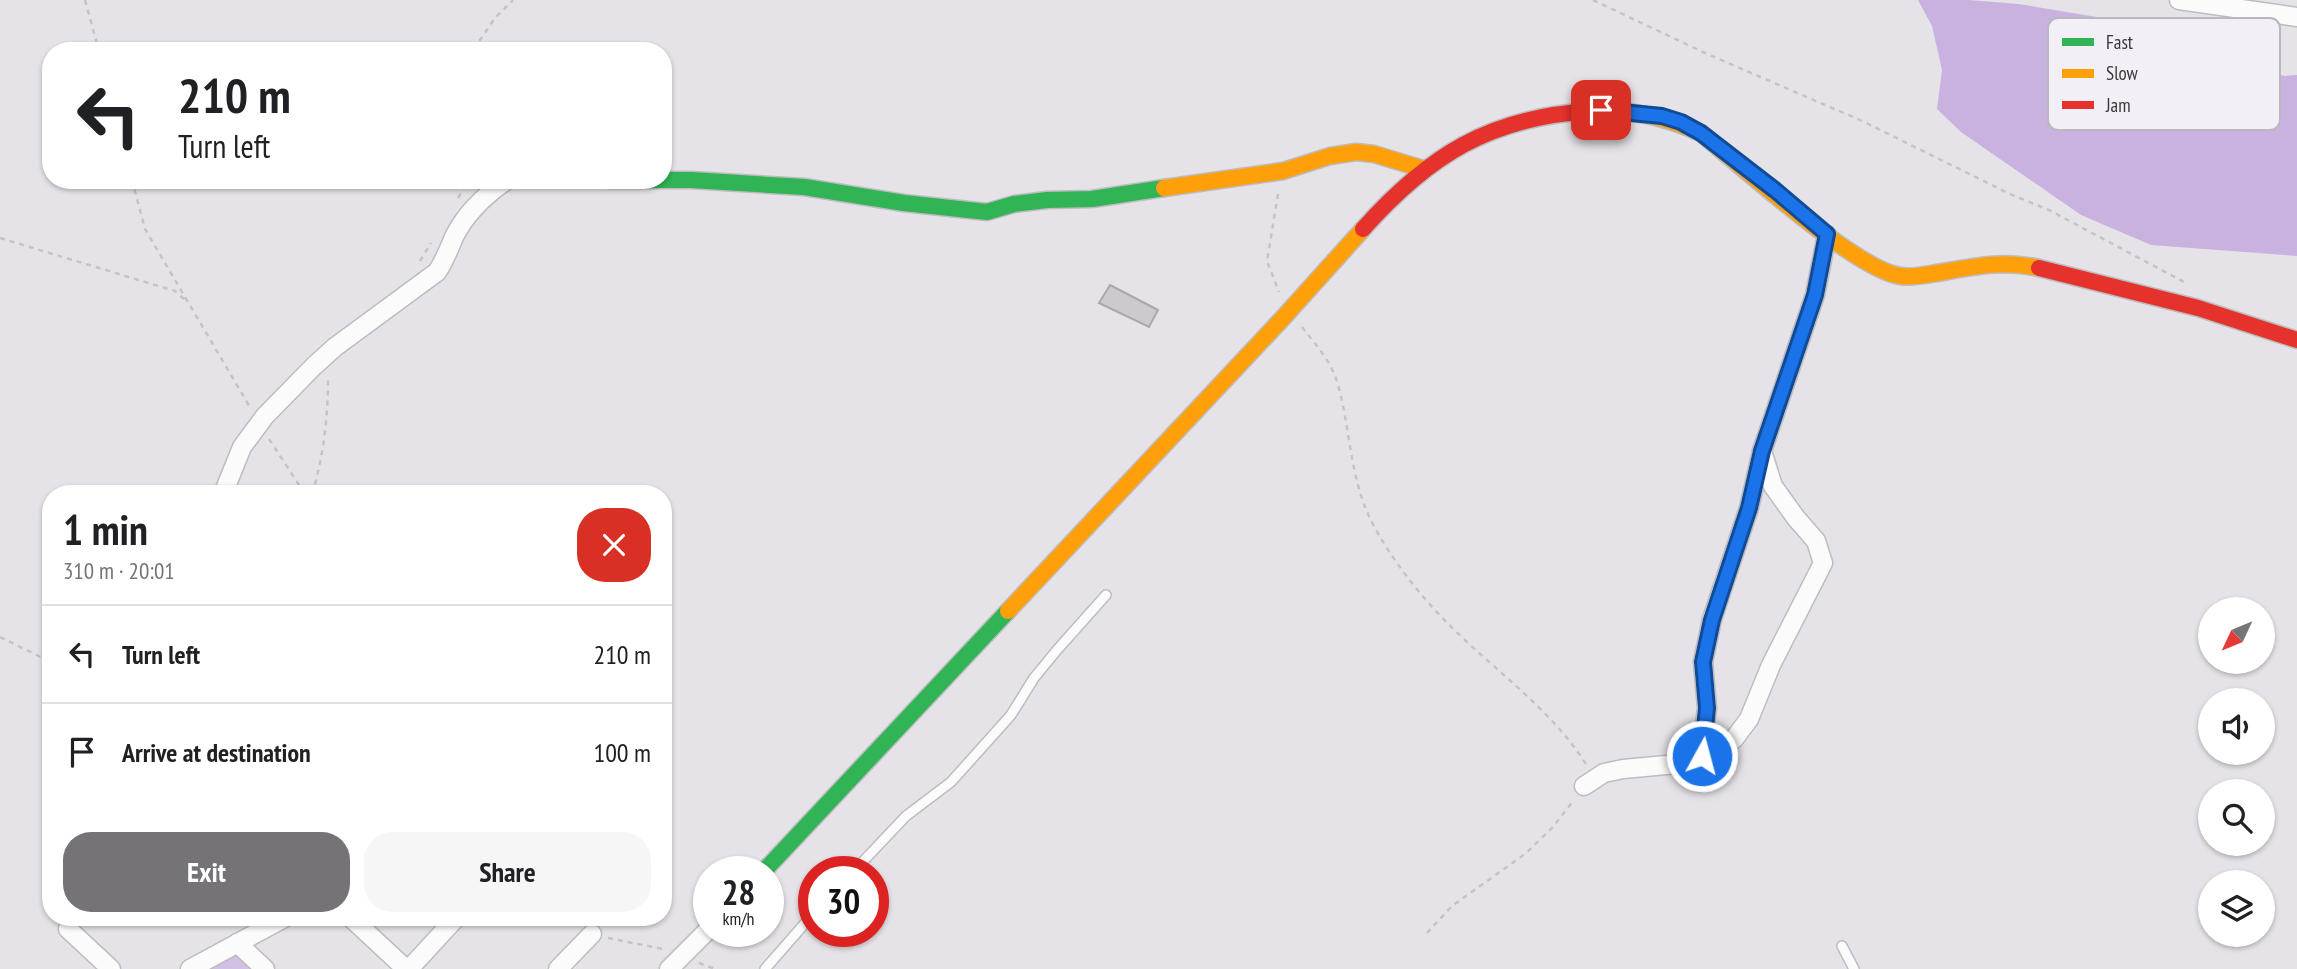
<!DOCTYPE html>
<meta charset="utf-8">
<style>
:root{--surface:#fff;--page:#f6f6f6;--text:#202124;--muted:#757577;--line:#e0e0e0;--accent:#757377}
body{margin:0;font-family:"PT Sans Narrow",sans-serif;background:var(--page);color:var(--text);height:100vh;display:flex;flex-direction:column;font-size:26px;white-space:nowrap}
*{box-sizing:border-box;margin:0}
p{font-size:23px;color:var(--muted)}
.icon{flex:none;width:38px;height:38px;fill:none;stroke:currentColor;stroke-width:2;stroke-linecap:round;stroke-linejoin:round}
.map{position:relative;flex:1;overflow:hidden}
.side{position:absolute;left:42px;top:485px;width:630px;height:441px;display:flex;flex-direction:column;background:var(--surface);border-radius:28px;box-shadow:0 2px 5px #0004}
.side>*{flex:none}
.guide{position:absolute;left:42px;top:42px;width:630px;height:147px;border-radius:28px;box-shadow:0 2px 5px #0004;background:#fff;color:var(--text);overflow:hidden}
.needle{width:46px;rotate:226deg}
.tools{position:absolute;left:2198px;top:597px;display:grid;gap:14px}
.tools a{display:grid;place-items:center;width:77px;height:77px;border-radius:50%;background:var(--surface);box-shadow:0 2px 5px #0004;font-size:35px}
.speed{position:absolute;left:693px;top:856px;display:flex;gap:14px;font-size:35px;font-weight:700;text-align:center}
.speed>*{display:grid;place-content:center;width:91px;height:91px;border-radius:50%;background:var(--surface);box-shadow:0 2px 5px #0004;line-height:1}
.speed small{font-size:18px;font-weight:400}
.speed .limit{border:10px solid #d22;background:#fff;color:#111}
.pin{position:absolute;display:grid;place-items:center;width:60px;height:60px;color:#fff;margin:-30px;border-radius:14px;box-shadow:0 4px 10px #0006}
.me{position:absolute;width:77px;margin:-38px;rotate:7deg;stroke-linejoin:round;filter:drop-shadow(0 0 5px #0008)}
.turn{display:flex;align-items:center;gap:24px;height:147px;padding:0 21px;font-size:32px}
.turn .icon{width:91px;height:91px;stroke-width:2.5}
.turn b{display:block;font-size:49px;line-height:60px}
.round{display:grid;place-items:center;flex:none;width:74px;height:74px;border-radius:28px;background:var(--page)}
.headline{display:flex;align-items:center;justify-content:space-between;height:119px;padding:0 21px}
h1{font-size:42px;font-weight:700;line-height:52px}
.primary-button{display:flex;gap:14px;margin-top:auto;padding:14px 21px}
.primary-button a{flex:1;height:80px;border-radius:28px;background:var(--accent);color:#fff;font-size:28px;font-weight:700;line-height:80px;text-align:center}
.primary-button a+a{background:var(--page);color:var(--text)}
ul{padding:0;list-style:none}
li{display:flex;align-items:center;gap:21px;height:98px;padding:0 21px;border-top:2px solid var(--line)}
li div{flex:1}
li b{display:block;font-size:26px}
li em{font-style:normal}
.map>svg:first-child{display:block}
.green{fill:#d3c1e5}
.forest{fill:#c9b2df}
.building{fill:#cccacd;stroke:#a9a8aa;stroke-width:2}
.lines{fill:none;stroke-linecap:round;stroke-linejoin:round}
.lane-casing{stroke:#bdbcbf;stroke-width:12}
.street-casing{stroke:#bdbcbf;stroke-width:21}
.fast-casing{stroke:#bdbcbf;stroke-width:19}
.slow-casing{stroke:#bdbcbf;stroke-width:19}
.jam-casing{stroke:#bdbcbf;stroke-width:19}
.path{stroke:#c4c4c5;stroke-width:2.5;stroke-dasharray:5 5;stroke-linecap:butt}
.lane{stroke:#fbfbfb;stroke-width:9}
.street{stroke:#fbfbfb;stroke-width:18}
.fast{stroke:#30b455;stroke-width:16}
.slow{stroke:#ff9f0a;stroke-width:16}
.jam{stroke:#e5322d;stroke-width:16}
.route-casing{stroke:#114b97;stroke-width:18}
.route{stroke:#1a73e8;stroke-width:12}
.key{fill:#f2eff6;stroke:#bab8be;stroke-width:2}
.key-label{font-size:19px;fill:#38373a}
</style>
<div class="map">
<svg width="2297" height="969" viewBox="0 0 2297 969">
<rect width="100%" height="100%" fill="#e5e3e7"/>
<path class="green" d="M 232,951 L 251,969 L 199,969 Z"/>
<path class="forest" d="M 1918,0 L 1969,0 L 2019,4 L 2199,34 L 2242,59 L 2284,76 L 2297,75 L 2297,256 L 2151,245 L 2081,215 L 1961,132 L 1937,109 L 1942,70 L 1932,26 Z"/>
<path class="building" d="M 1110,285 L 1158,310 L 1149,327 L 1099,303 Z"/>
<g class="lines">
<g class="lane-casing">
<path id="lane" d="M 853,872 L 906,816 L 951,782 L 1011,715 L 1034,678 L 1057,650 L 1106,595
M 1842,946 L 1854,969
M 765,969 L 814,913"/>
</g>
<g class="street-casing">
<path id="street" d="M 2179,0 L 2297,17
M 223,494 L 242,447 L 265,416 L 314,366 L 335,347 L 437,272 C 445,260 449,249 454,237 C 466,213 485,195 507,180
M 1701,756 L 1707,708 L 1703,662 L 1712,619 L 1749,508 L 1762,451
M 1584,786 L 1604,773 L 1623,769 L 1677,764 L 1712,752 L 1734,739 L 1749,719 L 1771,665 L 1823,563 L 1816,541 L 1796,518 L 1773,486 L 1762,451 L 1815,295 L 1827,235
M 350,917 L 406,969
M 68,929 L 111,969
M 237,943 L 265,969
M 190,969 L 286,917
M 409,969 L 457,917
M 558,969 L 592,934
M 669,969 L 709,929"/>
</g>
<g class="fast-casing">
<path id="fast" d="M 610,180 L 691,180 L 804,187 L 904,203 L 987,212 L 1014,204 L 1047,200 L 1092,199 L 1164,188
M 763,872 L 1008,611"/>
</g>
<g class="slow-casing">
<path id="slow" d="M 1591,111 C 1631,109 1665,117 1701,133 C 1740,165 1857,271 1901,276 C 1915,278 1929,274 1943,272 C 1976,266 2006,260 2039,268
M 1164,188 L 1283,171 L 1330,156 L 1356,152 L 1374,154 L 1423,169
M 1008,611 L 1282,319 L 1363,229"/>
</g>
<g class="jam-casing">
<path id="jam" d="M 1363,229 C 1429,155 1490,117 1591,111
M 2039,268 L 2198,308 L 2297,340"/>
</g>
<path class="path" d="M 85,0 L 99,51
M 1593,0 L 1705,53 L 1860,120 L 2010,194 L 2049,210 L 2184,282
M 482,51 L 480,40 L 495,18 L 513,0
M 132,180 L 145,229 L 251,409
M 1278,194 L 1267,261 L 1279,292
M 458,198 L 469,180
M 0,238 L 175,291 L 185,300
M 420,261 L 431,243
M 1302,327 C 1316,345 1332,362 1338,385 C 1351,432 1350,484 1375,528 C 1391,557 1412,585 1434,609 C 1483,663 1547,703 1586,764
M 269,439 L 305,494
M 312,494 C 324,455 328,416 328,376
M 0,637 L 51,662
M 1427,933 L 1452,906 L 1525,854 L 1552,828 L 1574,800
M 608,938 L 663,949
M 699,963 L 715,969"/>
<use href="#lane" class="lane"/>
<use href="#street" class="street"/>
<use href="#fast" class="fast"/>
<use href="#slow" class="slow"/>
<use href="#jam" class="jam"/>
</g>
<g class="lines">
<g class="route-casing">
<path id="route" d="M 1601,110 L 1662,116 L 1681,122 L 1701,133 L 1775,190 L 1827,234 L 1815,295 L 1762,451 L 1749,508 L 1712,620 L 1703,662 L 1707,708 L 1702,756"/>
</g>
<use href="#route" class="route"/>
</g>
<rect x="2048" y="18" width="232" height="112" rx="10" class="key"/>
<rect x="2062" y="38" width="32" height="8" fill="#30b455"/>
<rect x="2062" y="69" width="32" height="9" fill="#ff9f0a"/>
<rect x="2062" y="101" width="32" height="8" fill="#e5322d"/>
<g class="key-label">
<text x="2106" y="49">Fast</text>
<text x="2106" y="80">Slow</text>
<text x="2106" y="112">Jam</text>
</g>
</svg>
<div class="tools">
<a><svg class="needle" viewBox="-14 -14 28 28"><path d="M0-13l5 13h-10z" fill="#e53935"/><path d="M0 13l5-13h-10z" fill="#757577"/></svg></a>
<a><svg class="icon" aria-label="sound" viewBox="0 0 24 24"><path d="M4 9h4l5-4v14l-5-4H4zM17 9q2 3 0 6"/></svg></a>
<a><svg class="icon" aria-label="search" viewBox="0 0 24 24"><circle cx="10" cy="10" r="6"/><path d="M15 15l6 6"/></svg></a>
<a><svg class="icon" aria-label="layers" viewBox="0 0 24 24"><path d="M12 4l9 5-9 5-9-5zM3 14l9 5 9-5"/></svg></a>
</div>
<div class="speed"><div>28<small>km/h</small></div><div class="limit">30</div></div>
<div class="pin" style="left:1601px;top:110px;background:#d93025"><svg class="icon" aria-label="arrive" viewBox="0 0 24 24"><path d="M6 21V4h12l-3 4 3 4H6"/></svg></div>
<svg class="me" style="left:1702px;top:756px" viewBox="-20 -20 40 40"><circle r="17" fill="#1a73e8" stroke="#fff" stroke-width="3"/><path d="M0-11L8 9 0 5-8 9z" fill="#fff"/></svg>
<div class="guide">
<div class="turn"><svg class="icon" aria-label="left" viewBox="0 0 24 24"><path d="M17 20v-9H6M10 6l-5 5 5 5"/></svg><div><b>210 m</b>Turn left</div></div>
</div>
<section class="side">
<div class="headline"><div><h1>1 min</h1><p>310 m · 20:01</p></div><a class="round" style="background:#d93025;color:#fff"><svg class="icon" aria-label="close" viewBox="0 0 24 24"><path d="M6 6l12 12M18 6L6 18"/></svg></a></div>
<ul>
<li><svg class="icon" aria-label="left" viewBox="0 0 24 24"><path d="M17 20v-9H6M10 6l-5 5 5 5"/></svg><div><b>Turn left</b></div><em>210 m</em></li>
<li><svg class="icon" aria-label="arrive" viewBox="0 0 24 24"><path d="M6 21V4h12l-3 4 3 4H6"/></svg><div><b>Arrive at destination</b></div><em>100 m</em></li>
</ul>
<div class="primary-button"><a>Exit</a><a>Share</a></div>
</section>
</div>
